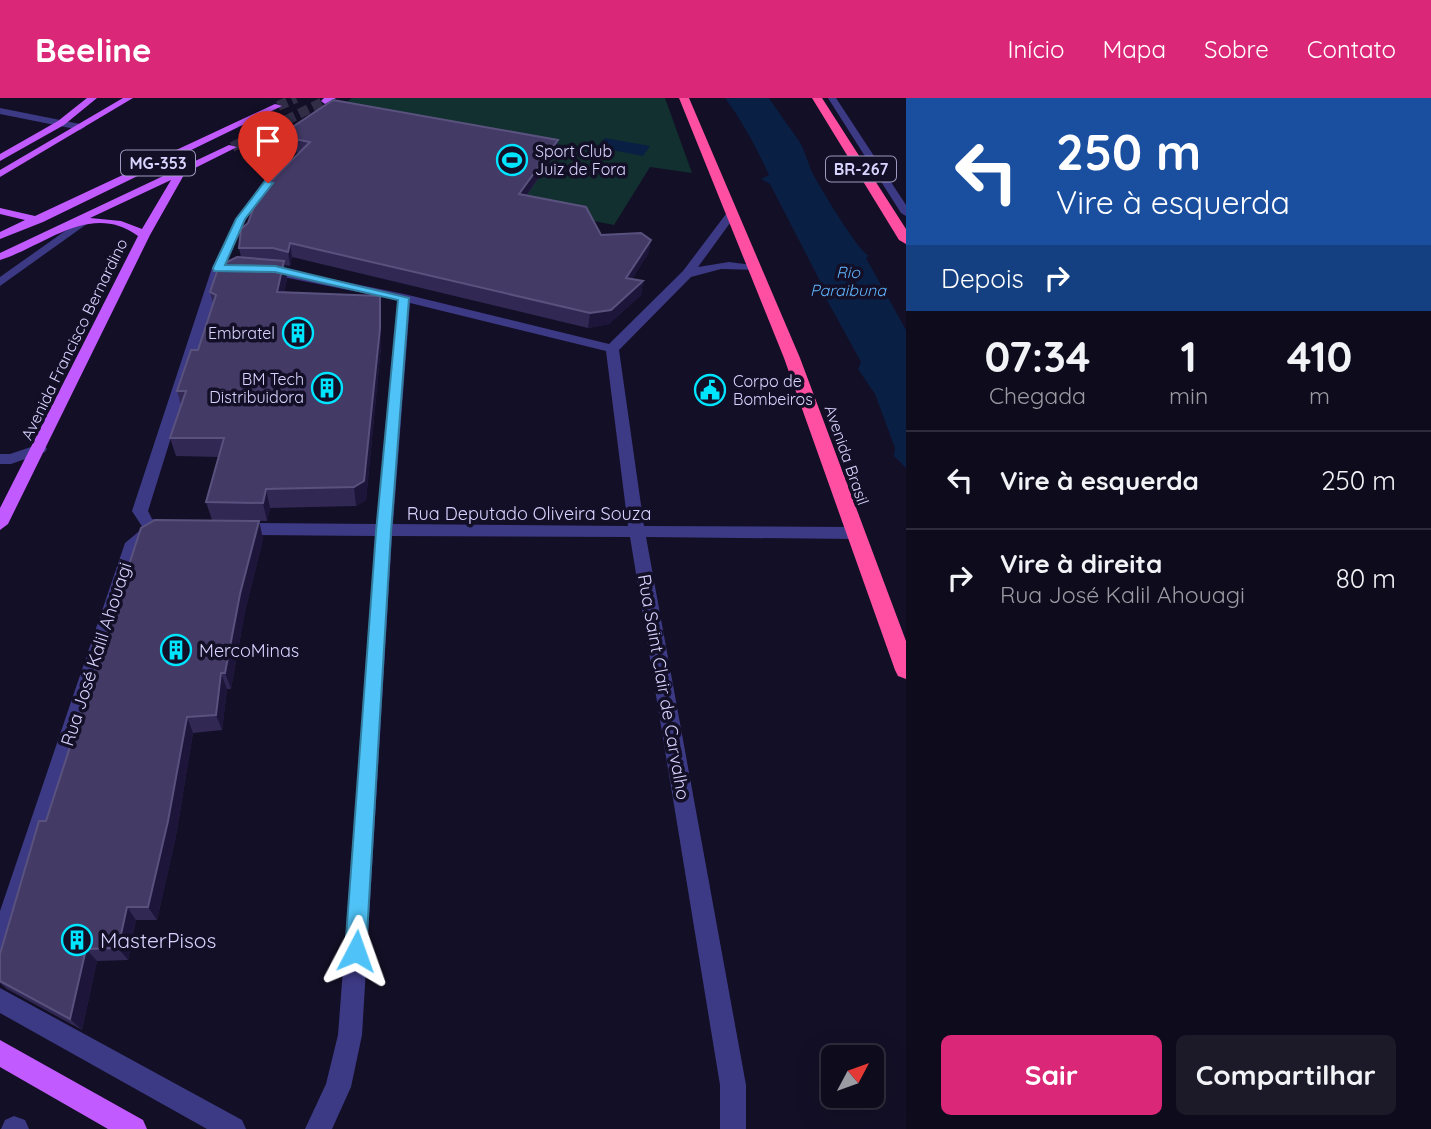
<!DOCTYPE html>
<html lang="pt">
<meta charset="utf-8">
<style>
:root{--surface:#0e0b1c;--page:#1c1929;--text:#f1f3f6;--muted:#9b9ba3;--line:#2e2b3b;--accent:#db2777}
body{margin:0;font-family:Quicksand,sans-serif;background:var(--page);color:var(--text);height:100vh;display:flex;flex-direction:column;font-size:26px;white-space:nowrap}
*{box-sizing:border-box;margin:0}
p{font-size:23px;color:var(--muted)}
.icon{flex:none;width:38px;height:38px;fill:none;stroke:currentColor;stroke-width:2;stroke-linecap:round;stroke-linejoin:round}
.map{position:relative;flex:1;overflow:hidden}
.side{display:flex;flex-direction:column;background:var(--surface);width:525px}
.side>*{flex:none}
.hud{background:#1a4fa0;color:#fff;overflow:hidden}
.needle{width:46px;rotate:49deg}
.tools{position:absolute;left:821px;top:947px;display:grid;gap:14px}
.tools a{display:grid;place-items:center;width:63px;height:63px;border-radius:10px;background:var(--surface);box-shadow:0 7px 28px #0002,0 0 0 2px var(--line);font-size:35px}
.pin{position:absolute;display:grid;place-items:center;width:60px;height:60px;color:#fff;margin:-72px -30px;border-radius:50% 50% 50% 0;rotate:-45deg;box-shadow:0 0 7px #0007}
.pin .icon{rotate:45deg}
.me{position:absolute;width:77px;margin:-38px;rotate:4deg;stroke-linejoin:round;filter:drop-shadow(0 0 5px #0008)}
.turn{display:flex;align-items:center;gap:24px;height:147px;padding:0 35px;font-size:32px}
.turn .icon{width:91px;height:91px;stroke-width:2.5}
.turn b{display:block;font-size:49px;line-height:60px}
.then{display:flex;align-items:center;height:66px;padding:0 35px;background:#0003;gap:14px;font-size:26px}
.eta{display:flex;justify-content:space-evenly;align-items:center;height:119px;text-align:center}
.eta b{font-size:42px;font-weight:700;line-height:49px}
.primary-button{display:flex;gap:14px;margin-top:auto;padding:14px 35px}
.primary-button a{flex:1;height:80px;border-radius:10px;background:var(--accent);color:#fff;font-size:28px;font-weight:700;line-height:80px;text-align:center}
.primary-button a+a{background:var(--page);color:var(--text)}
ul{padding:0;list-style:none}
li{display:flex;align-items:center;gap:21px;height:98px;padding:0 35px;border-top:2px solid var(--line)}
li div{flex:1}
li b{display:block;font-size:26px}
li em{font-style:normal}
header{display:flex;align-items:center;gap:42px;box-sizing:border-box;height:98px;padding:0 35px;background:var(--accent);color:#fff}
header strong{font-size:33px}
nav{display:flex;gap:38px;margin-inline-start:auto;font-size:24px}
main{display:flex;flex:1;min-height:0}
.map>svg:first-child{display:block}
.green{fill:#12302f}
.water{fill:#0a1f44}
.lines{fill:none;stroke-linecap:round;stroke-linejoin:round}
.major-tunnel{stroke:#312d47;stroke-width:10;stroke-dasharray:10 5;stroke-linecap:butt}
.minor{fill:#3d3a85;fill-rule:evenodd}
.major{fill:#c25bff;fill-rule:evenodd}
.highway{fill:#ff4fa3;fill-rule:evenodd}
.wall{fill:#312854}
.shaded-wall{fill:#1d163a}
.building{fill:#433a66;stroke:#5a527e;stroke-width:2}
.route{fill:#4fc3f7;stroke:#337fa1;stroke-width:2}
.labels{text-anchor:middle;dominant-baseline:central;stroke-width:7;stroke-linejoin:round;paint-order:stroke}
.far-poi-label{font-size:16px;fill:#d9d4ff;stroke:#130f26;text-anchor:start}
.shield{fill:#130f26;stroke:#9e99be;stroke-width:2}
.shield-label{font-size:16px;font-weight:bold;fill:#d9d4ff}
.far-water-label{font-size:16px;font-style:italic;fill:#62b6ff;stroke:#130f26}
.far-street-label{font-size:16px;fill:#d9d4ff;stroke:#130f26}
.street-label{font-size:18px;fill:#d9d4ff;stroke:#130f26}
.poi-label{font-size:18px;fill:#d9d4ff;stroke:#130f26;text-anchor:start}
.near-poi-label{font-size:21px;fill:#d9d4ff;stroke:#130f26;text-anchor:start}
</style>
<header>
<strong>Beeline</strong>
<nav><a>Início</a><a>Mapa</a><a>Sobre</a><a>Contato</a></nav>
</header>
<main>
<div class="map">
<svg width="906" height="1031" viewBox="0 0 906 1031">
<rect width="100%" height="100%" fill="#130f26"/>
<path class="green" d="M 352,0 L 665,0 L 692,75 L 650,69 L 614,127 L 520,108 L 523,101 L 281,51 Z"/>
<path class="water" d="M 725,0 L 769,0 C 778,14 788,27 797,40 C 804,49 807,63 812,74 C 819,88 859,154 869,158 L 866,160 L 906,232 L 906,370 L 894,358 L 895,350 L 875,296 L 858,271 L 861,264 L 822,193 L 814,190 L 820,183 L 770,86 L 761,81 L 769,77 C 756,49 743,24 725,0 Z
M 605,40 L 650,48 L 643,58 L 597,49 Z"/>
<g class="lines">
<path class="major-tunnel" d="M 278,8 L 296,0
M 232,49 L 325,3"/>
<path class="minor" d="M 828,0 L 836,0 L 906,107 L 906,118 L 901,115 Z
M 0,10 L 80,26 L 85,29 L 80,32 L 0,16 Z
M 278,65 L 287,67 L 246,121 L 224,170 L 148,413 L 152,421 L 176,426 L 178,430 L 176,434 L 154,438 L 140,448 L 12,847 L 8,855 L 0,859 L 0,813 L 125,445 L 143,430 L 132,413 L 212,170 L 236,121 Z
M 729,112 L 738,114 L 698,169 L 729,164 L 760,168 L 760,172 L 721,171 L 691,179 L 619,252 L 644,428 L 854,429 L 862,435 L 854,441 L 646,439 L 746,987 L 746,1031 L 720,1031 L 720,987 L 630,439 L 392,438 L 362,937 L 351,989 L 332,1031 L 305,1031 L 326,986 L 338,937 L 376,438 L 237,437 L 229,431 L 237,425 L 377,426 L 398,202 L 263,175 L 257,171 L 263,167 L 404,196 L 609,246 L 683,173 ZM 410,205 L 606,253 L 628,428 L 393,426 Z
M 82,121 L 91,123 L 0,188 L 0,179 Z
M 40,346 L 45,348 L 47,351 L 45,354 L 11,366 L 0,366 L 0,356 L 10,356 Z
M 0,890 L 242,1022 L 246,1031 L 207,1031 L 0,915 Z
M 14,1018 L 25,1022 L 29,1031 L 1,1031 L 5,1022 Z"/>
<path class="major" d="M 87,0 L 97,0 L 64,27 L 0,63 L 0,56 L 58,23 Z
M 123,0 L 133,0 L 0,79 L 0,72 Z
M 324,0 L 336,0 L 325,6 L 321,3 Z
M 275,6 L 282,8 L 43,124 L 0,141 L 0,134 L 25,122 L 0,116 L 0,110 L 35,118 Z
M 229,47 L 237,49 L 185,75 L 150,137 L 8,426 L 0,432 L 0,410 L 138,138 C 90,103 44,149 0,162 L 0,155 ZM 171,82 L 142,131 L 121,123 L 90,120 Z
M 0,942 L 143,1022 L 147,1031 L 108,1031 L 0,969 Z"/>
<path class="highway" d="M 679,0 L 689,0 L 800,260 L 906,543 L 906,581 L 898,578 L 895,572 L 784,260 Z
M 812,0 L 822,0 L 906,131 L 906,146 L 899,142 Z"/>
</g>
<path class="wall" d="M 279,38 L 556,55 L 527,97 L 601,137 L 651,142 L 648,156 L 632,181 L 643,183 L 641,197 L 609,226 L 588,230 L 292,159 L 290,168 L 285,167 L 287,181 L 284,194 L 381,216 L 381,248 L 366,402 L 356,408 L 270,410 L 267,423 L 212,422 L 206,404 L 219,359 L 176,358 L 170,340 L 181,307 L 177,293 L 198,252 L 213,205 L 210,194 L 241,159 L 239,150 L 248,125 L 299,55 L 281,51 Z
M 259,423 L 263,441 L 245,513 L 231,591 L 227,591 L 222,632 L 193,635 L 176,738 L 157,822 L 136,822 L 128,862 L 97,863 L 82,932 L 7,891 L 0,885 L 0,856 L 46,723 Z"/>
<path class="shaded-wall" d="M 558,42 L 556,55 L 518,109 L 519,96 Z
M 651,142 L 648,156 L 624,194 L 626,180 Z
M 290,145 L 292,159 L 290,168 L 288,154 Z
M 284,163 L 287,181 L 281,212 L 277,194 Z
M 643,183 L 641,197 L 609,226 L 588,230 L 590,215 Z
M 380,198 L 381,248 L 366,402 L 356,408 L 354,389 Z
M 266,391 L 270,410 L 267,423 L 263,405 Z
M 259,423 L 263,441 L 245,513 L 231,591 L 225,575 L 240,496 Z
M 221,575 L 227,591 L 222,632 L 216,617 Z
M 187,619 L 193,635 L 176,738 L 157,822 L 148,809 Z
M 127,809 L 136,822 L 128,862 L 118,850 Z
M 86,851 L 97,863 L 82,932 L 70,921 Z"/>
<path class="building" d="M 333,2 L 558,42 L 519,96 L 586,109 L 601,137 L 641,135 L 651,142 L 626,180 L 643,183 L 611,212 L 590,215 L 290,145 L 288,154 L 273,150 L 239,150 L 241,131 L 248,125 L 259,95 L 310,44 L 279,38 Z
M 237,159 L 284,163 L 277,194 L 380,198 L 380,230 L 364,383 L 354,389 L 266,391 L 263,405 L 206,404 L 224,340 L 170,340 L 186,293 L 177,293 L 191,252 L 198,252 L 216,197 L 210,194 L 219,168 Z
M 155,422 L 259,423 L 240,496 L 225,575 L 221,575 L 216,617 L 187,619 L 168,723 L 148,809 L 127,809 L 118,850 L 86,851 L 70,921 L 0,883 L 0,856 L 39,723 L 46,723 L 141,430 Z"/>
<path class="route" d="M 265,83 L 273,85 L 245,121 L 225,167 L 275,168 L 409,200 L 391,434 L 366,853 L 363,860 L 356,863 L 348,860 L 345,853 L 376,434 L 398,202 L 275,174 L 214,173 L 213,170 L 236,121 Z"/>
<defs>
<g id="stadium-ring" transform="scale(1.575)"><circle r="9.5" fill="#130f26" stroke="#00e5ff" stroke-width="1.5"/><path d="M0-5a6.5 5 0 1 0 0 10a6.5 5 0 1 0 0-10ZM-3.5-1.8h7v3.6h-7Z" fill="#00e5ff"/></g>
<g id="building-ring" transform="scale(1.575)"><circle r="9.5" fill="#130f26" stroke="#00e5ff" stroke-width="1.5"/><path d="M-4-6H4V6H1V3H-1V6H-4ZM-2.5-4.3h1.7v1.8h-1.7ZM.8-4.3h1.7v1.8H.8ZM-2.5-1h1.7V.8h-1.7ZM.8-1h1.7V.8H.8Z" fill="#00e5ff"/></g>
<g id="civic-ring" transform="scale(1.575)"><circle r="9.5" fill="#130f26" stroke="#00e5ff" stroke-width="1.5"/><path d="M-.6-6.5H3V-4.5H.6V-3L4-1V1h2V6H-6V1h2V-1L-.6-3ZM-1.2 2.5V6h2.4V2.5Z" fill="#00e5ff"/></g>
</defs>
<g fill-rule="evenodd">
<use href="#stadium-ring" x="512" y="62"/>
<use href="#building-ring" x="298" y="235"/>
<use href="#building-ring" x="327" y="290"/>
<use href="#civic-ring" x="710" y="292"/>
<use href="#building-ring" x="176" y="552"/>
<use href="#building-ring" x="77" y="842"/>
</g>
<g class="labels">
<g class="far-poi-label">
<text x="535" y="53">Sport Club<tspan x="535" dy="18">Juiz de Fora</tspan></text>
<text x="275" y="235" text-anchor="end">Embratel</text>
<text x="304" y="281" text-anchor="end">BM Tech<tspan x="304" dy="18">Distribuidora</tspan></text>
<text x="733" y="283">Corpo de<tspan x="733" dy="18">Bombeiros</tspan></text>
</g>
<g class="shield">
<rect x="121" y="52.5" width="74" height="25" rx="5"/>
<rect x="826" y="58.5" width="70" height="25" rx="5"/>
</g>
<g class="shield-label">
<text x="158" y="65">MG-353</text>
<text x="861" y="71">BR-267</text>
</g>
<g class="far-water-label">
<text x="848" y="174">Rio<tspan x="848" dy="18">Paraibuna</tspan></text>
</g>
<g class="far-street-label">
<text transform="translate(74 241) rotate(-64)">Avenida Francisco Bernardino</text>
<text transform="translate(847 357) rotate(71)">Avenida Brasil</text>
</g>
<g class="street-label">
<text x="529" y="415">Rua Deputado Oliveira Souza</text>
<text transform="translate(96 556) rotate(-72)">Rua José Kalil Ahouagi</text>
<text transform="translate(664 589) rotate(80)">Rua Saint Clair de Carvalho</text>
</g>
<g class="poi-label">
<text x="199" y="552">MercoMinas</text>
</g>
<g class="near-poi-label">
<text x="100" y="842">MasterPisos</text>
</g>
</g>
</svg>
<div class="tools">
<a><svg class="needle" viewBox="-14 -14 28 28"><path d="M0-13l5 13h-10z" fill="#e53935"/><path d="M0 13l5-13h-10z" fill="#9b9ba3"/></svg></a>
</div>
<div class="pin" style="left:268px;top:85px;background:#d93025"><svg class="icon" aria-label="arrive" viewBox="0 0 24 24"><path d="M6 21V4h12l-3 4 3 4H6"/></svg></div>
<svg class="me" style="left:356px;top:853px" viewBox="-20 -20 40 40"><path d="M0-17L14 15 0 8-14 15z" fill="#4fc3f7" stroke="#fff" stroke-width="4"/></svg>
</div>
<section class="side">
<div class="hud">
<div class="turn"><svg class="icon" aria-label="left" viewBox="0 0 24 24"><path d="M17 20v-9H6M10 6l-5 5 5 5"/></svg><div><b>250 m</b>Vire à esquerda</div></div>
<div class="then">Depois<svg class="icon" aria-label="right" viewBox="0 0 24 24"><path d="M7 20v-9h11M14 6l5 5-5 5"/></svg></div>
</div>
<div class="eta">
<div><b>07:34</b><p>Chegada</p></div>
<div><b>1</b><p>min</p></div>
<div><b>410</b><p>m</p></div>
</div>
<ul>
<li><svg class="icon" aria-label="left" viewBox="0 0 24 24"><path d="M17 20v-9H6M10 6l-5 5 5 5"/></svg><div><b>Vire à esquerda</b></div><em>250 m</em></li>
<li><svg class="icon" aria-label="right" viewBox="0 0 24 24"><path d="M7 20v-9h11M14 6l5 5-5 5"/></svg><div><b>Vire à direita</b><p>Rua José Kalil Ahouagi</p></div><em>80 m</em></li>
</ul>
<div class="primary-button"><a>Sair</a><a>Compartilhar</a></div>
</section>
</main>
